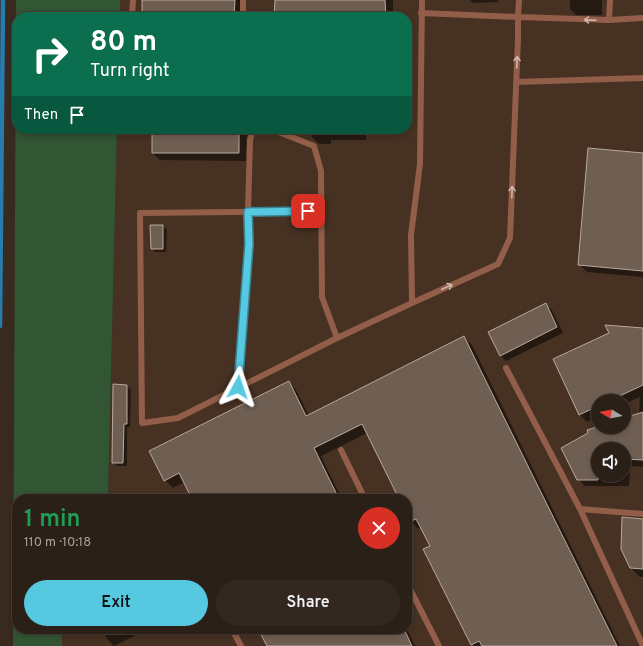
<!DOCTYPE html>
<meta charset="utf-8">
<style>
:root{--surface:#2b2017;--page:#332820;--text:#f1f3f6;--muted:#a6a3a1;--line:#473e36;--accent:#56c9e1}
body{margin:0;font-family:Overpass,sans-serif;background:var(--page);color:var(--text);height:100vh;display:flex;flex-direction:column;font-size:15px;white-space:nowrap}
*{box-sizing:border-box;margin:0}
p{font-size:13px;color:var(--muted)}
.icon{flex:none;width:22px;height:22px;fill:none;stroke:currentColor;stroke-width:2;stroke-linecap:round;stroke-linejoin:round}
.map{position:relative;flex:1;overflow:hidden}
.sheet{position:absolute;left:12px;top:494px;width:400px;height:140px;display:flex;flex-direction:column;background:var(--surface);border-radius:16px;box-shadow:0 2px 6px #0003,0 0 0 1px var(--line)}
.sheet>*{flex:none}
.top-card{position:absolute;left:12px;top:12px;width:400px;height:122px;border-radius:16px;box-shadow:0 2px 6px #0003,0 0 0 1px var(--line);background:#0b6e4f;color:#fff;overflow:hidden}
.needle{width:26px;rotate:280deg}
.buttons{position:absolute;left:591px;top:394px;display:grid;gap:8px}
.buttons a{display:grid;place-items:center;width:40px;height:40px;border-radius:50%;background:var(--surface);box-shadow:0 2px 6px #0003,0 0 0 1px var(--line);font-size:20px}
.pin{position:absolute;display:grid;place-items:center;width:34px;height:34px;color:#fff;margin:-17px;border-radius:8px;box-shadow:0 2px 6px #0006}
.me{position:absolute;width:44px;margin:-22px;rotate:5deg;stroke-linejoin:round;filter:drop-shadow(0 0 3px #0008)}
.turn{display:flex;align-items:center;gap:14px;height:84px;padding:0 12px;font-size:18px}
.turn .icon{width:52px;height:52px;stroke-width:2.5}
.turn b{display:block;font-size:28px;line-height:34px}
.then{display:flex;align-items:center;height:38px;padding:0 12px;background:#0003;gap:8px;font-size:15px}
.round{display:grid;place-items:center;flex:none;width:42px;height:42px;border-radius:21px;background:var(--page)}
.overview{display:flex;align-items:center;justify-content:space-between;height:68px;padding:0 12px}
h1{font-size:24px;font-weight:600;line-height:30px;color:#1e9e55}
.cta{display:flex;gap:8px;margin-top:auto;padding:8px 12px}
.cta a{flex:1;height:46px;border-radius:24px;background:var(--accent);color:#111;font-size:16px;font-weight:600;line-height:46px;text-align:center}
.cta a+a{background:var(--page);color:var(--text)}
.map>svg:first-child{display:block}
.built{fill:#463122;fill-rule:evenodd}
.green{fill:#325533}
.shadow{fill:#0007;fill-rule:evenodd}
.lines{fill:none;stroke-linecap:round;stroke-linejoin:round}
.stream{stroke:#277cae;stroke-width:4.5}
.building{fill:#6f5e52;stroke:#bba89b}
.service{stroke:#935e49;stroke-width:6}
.oneway{stroke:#cdb6ab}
.route-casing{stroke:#388392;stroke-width:10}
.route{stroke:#56c9e1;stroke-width:7}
</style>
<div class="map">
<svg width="643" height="646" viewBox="0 0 643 646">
<rect width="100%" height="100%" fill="#392a1f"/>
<path class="built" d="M 120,0 L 643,0 L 643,646 L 62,646 L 62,629 L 407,629 L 407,499 L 108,499 L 117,129 L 407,129 L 407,17 L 120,17 ZM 598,401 L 624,401 L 624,427 L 598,427 ZM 598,449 L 624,449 L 624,475 L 598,475 Z"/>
<path class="green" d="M 16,0 L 120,0 L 120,17 L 17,17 L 17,129 L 117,129 L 108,499 L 17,499 L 17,629 L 62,629 L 62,646 L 13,646 Z"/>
<path class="shadow" d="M 143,0 L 242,0 L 242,17 L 143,17 Z
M 276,0 L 393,0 L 393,17 L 275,17 Z
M 470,0 L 498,0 L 498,2 L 473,3 Z
M 570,0 L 602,0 L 602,15 L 576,15 L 570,9 Z
M 407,28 L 408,29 L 408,78 L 407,78 Z
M 153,129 L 247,129 L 246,161 L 160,160 L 152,153 Z
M 312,129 L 366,129 L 366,140 L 331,140 L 331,144 L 319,144 L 311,136 Z
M 643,154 L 643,277 L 587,272 L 579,264 Z
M 163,226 L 167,230 L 166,252 L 155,252 L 152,248 Z
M 546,305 L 552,310 L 563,333 L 506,361 L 500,355 Z
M 643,329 L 643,467 L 630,466 L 629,486 L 585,486 L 578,479 L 600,427 L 624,427 L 624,419 L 639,414 L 640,397 L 624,404 L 624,401 L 598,401 L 598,417 L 587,422 L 580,415 L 554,360 ZM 598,449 L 624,449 L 624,475 L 598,475 Z
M 464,337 L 472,345 L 620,646 L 474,646 L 431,546 L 421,527 L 418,529 L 411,521 L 407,514 L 407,499 L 400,499 L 367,433 L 321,456 L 342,499 L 194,499 L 185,482 L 173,488 L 165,480 L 289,382 L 296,390 L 309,416 Z
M 127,386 L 131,390 L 130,427 L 127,427 L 127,466 L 117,466 L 113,462 Z
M 643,520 L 643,577 L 640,577 L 631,568 Z
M 102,629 L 148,629 L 114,646 L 108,640 Z
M 259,629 L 407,629 L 415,646 L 268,646 Z"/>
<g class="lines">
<path class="stream" d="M 0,326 L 3,0"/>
</g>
<path class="building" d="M 142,0 L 235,0 L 234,17 L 142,17 Z
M 275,0 L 385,0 L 386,17 L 274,17 Z
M 152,129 L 239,129 L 239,153 L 152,153 Z
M 588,148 L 643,153 L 643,271 L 578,265 Z
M 150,225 L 163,225 L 163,249 L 151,249 Z
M 546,303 L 557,327 L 500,356 L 488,332 Z
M 605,325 L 643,328 L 643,385 L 609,401 L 598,401 L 598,406 L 579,415 L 553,359 L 609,333 Z
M 464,336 L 479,367 L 617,646 L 482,646 L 479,641 L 471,645 L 423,549 L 430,546 L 416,519 L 407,523 L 407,499 L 399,499 L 362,424 L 314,448 L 339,499 L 192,499 L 179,473 L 164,481 L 149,451 L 289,381 L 306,416 Z
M 113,384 L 127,385 L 127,424 L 124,424 L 123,463 L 112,463 Z
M 643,412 L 643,460 L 624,459 L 624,449 L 598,449 L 598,480 L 577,480 L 561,448 L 588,433 L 587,430 L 597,427 L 624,427 L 624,418 Z
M 622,517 L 643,519 L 643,569 L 630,568 L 621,549 Z
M 258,629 L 404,629 L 412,646 L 267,646 Z"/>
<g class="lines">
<path class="service" d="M 519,0 L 518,17 L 609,20 L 643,18
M 132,17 L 133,0
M 243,17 L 243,0
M 609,20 L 610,0
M 516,82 L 643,78
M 271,129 L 314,146 L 321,171 L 322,297 L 337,338 L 412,303 L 411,235 L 420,164 L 422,0
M 322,211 L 140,213 L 142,423 L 178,418 L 337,338
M 412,303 L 498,264 L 510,238 L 518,38 L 518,17 L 421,13
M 506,368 L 580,509 L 643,646
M 238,387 L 249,244 L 248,212 L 250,140 L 253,129
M 341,450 L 365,499
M 580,509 L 643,514
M 407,583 L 439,646
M 232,629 L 241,646"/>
</g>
<defs><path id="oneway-shaft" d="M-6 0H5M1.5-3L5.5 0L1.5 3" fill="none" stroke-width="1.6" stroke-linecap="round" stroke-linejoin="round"/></defs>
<g class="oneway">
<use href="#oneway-shaft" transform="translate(590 20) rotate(-178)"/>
<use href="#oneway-shaft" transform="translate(517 62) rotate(-88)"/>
<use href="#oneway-shaft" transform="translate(512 192) rotate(-88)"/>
<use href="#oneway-shaft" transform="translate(447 287) rotate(-25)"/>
</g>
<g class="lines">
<g class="route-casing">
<path id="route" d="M 238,387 L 249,244 L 248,212 L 308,211"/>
</g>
<use href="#route" class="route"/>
</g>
</svg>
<div class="buttons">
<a><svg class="needle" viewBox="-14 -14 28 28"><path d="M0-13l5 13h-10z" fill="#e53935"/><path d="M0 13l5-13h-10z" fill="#a6a3a1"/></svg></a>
<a><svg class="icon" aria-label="sound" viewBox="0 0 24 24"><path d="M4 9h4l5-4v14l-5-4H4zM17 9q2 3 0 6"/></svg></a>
</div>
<div class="pin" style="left:308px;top:211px;background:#d93025"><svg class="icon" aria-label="arrive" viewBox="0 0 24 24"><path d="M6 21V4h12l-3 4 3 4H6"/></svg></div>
<svg class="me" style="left:238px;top:387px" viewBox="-20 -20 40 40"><path d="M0-17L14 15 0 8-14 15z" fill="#56c9e1" stroke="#fff" stroke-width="4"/></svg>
<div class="top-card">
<div class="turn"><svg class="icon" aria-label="right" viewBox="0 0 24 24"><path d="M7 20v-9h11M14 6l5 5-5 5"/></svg><div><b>80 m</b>Turn right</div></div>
<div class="then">Then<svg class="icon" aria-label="arrive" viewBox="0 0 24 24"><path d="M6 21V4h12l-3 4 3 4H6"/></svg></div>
</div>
<section class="sheet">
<div class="overview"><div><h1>1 min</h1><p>110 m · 10:18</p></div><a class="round" style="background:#d93025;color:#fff"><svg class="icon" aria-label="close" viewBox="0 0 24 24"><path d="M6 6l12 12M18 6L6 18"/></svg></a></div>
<div class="cta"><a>Exit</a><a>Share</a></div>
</section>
</div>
